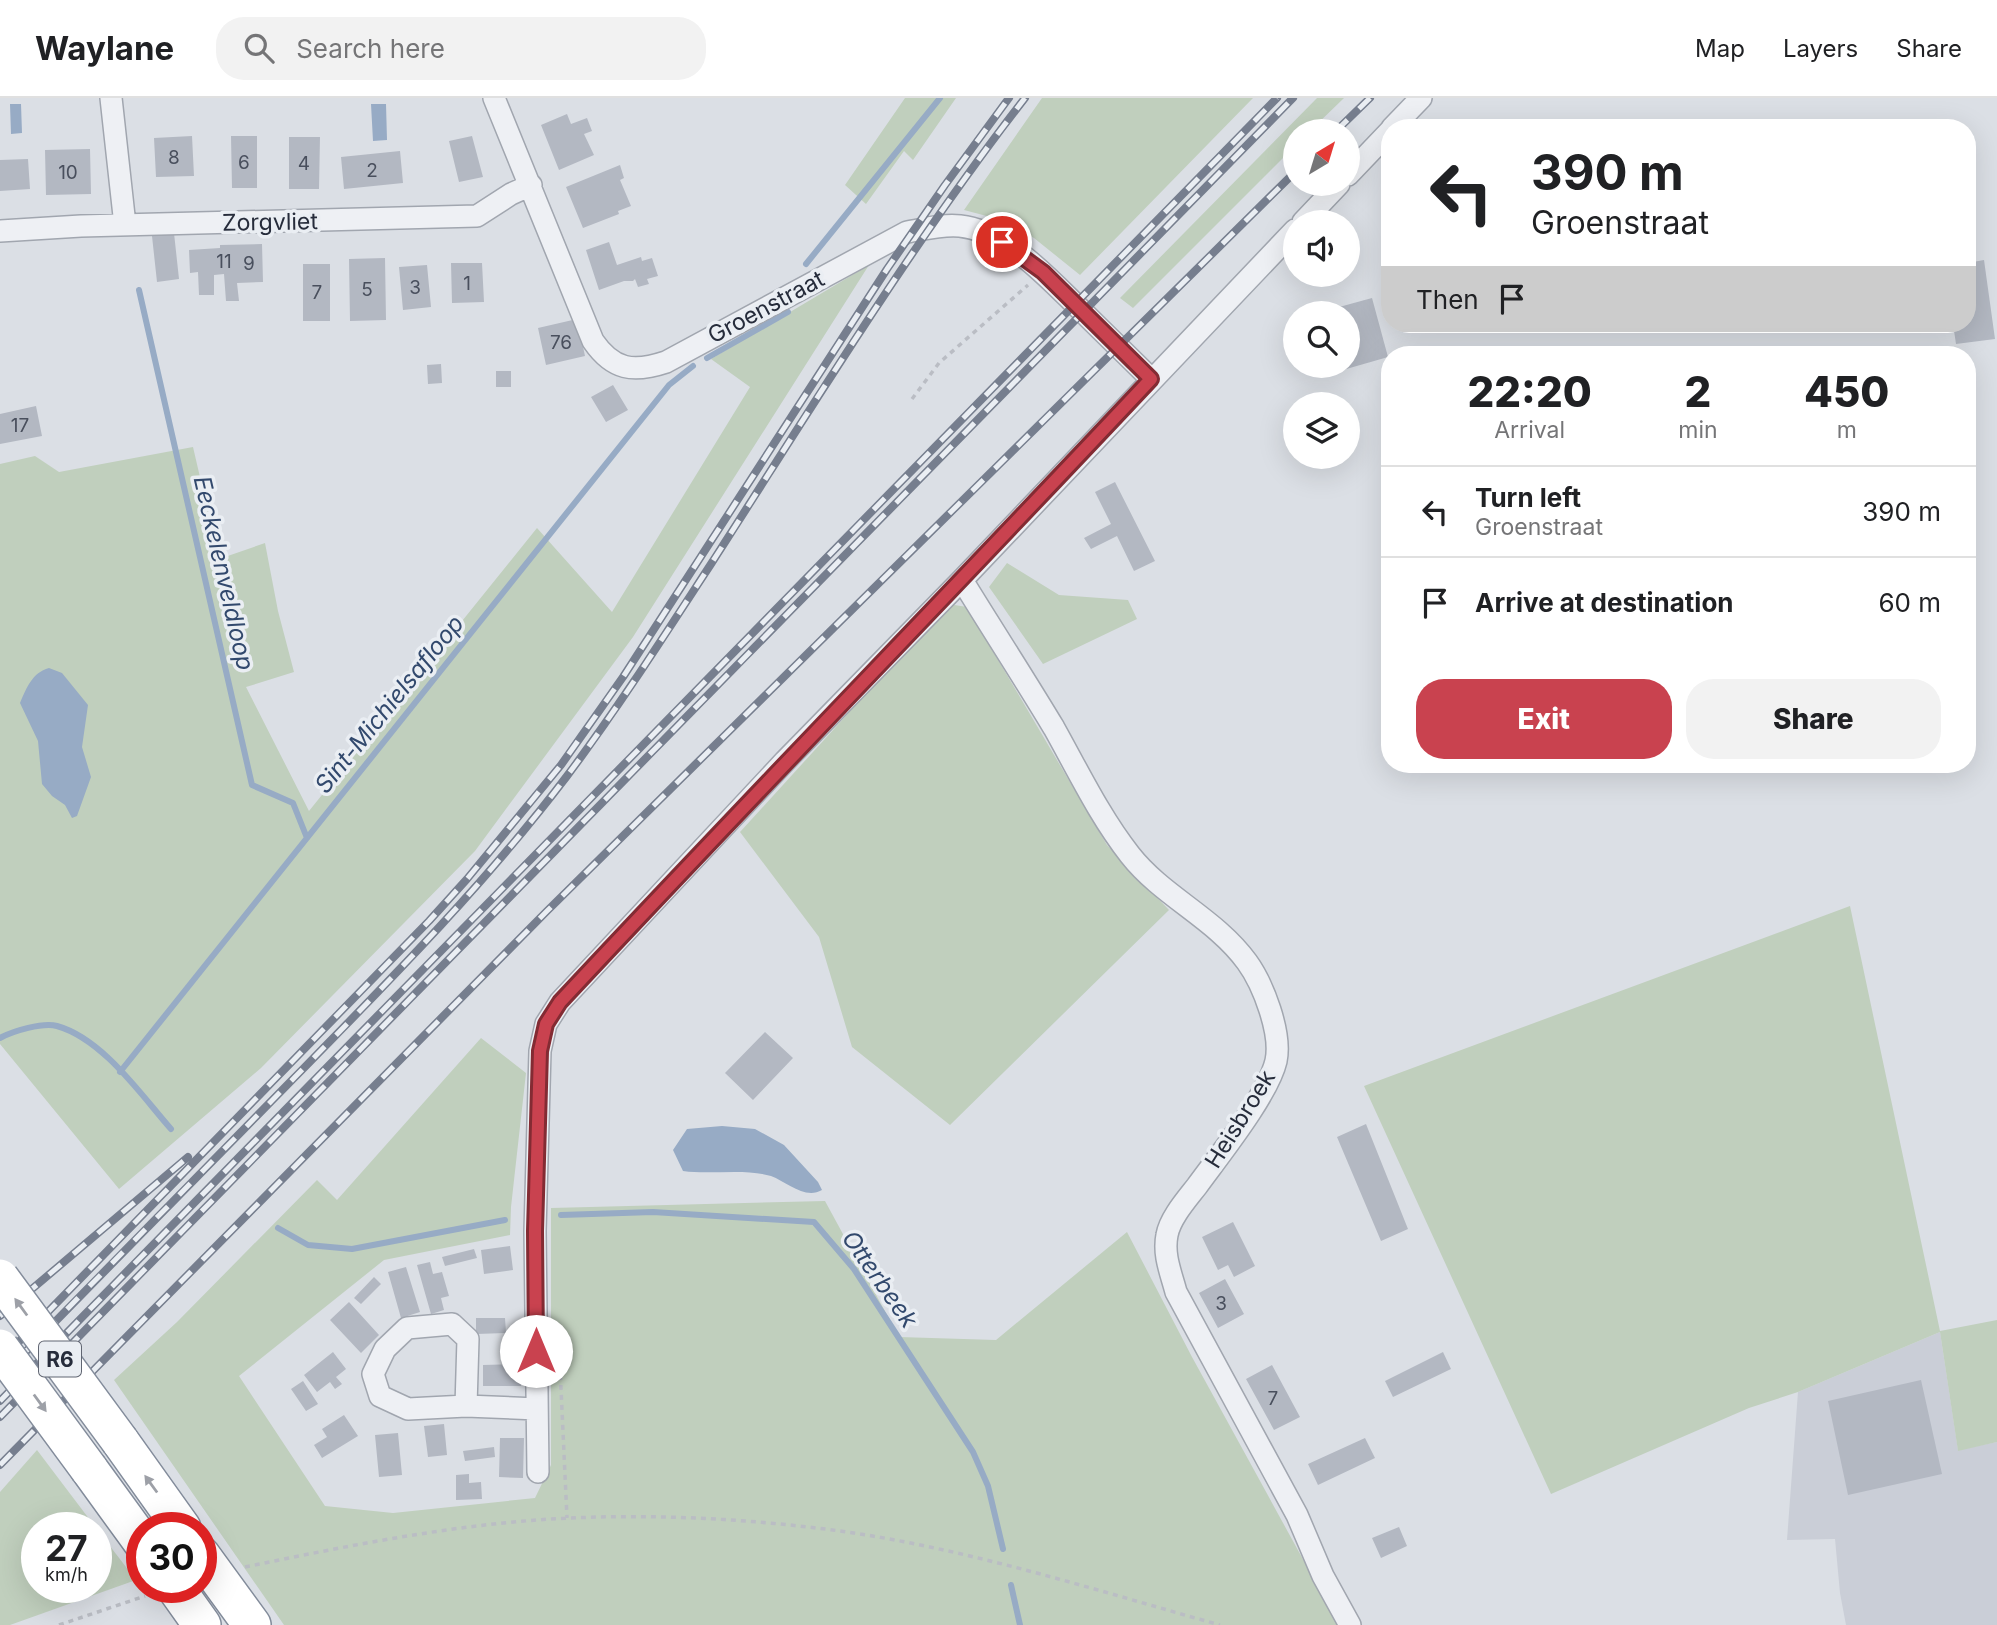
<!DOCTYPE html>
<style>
:root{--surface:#fff;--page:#f2f2f2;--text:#202124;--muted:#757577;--line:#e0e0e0;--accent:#c9424f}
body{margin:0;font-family:Inter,sans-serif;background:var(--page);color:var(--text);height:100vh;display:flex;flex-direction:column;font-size:26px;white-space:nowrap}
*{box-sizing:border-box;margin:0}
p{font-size:23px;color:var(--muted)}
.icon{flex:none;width:38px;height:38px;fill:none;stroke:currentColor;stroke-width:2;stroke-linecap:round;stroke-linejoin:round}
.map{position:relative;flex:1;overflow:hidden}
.panel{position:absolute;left:1381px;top:248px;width:595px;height:427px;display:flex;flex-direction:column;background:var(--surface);border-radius:28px;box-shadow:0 7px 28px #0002}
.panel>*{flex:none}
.banner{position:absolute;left:1381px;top:21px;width:595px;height:214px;border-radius:28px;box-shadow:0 7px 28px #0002;background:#fff;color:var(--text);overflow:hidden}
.needle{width:46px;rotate:38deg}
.buttons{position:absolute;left:1283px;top:21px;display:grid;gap:14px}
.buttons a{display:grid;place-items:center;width:77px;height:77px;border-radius:50%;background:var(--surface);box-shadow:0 7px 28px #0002;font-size:35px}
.speed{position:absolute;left:21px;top:1414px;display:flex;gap:14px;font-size:35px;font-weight:700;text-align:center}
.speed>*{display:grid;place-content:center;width:91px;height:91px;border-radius:50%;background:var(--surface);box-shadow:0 7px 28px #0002;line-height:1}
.speed small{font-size:18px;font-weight:400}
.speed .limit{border:10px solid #d22;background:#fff;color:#111}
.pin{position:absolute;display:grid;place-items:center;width:60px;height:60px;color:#fff;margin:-30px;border:4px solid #fff;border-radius:50%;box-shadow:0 2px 7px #0007}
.me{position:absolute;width:77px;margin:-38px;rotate:0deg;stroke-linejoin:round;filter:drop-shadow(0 0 5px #0008)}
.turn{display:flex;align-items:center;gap:24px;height:147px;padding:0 35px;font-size:32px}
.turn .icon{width:91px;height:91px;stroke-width:2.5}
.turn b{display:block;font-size:49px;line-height:60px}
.then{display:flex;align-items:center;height:66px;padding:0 35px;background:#0003;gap:14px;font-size:26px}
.eta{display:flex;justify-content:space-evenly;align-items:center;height:119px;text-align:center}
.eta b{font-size:42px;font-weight:800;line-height:49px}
.action{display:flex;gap:14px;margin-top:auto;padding:14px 35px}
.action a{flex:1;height:80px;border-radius:28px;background:var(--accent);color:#fff;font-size:28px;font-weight:800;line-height:80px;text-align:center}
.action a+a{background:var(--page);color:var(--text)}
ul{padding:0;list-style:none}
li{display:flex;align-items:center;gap:21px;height:91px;padding:0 35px;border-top:2px solid var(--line)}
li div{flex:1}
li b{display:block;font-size:26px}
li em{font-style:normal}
header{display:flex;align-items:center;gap:42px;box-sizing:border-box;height:98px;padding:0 35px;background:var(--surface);border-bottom:2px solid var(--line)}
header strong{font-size:33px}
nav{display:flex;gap:38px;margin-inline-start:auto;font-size:24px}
.search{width:490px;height:63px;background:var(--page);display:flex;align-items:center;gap:18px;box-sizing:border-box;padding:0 24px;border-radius:28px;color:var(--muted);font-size:26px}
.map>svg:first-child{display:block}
.built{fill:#caced7}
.green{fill:#c0cfbd}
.water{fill:#97abc5}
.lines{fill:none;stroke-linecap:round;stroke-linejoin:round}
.stream{stroke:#97abc5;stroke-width:6}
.building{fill:#b3b8c2}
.minor-casing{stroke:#a1a6af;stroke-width:24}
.trunk-casing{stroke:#838c9b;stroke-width:40}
.path{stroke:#babdc4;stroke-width:3.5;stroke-dasharray:5 5;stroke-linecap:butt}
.minor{stroke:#eef0f4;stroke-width:21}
.trunk{stroke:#fff;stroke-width:37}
.rail-casing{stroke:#767e8e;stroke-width:8}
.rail{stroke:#eaeef3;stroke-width:5;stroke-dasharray:16;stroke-linecap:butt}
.trunk-bridge-casing{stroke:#838c9b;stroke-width:40;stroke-linecap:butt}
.trunk-bridge{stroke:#fff;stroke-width:37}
.oneway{fill:#9da0a7}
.route-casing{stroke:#832b33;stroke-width:18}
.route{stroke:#c9424f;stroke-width:12}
.labels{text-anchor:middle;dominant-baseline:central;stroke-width:7;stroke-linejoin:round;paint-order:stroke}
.number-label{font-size:19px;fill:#494f5d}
.shield{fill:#eaeef3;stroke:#616672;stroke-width:2}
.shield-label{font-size:21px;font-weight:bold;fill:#262c3b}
.street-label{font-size:23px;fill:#262c3b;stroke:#eaeef3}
.water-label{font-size:24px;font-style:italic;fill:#32496d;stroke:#eaeef3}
</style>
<header>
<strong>Waylane</strong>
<div class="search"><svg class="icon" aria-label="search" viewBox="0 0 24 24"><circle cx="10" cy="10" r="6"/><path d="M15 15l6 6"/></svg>Search here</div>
<nav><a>Map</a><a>Layers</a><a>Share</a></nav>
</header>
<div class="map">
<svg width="1997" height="1527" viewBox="0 0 1997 1527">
<rect width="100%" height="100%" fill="#dbdfe5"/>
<path class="built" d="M 1940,1234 L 1958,1352 L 1997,1344 L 1997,1527 L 1846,1527 L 1840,1495 L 1835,1441 L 1787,1442 L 1798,1294 Z"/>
<path class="green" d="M 905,0 L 956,0 L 913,62 L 904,53 L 866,106 L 845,87 Z
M 1042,0 L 1253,0 L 1080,177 L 1034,140 L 998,121 L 964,112 Z
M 1317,0 L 1344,0 L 1310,33 L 1295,33 L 1295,48 L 1133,210 L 1120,200 Z
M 869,167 L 633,539 L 475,753 L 261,970 L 119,1091 L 0,946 L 0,366 L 35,358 L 59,374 L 193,349 L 219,461 L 265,445 L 278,513 L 294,574 L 246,589 L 309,713 L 537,430 L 612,514 L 750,289 L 711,261 Z
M 1007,465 L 1059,497 L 1128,502 L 1137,521 L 1043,566 L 989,489 Z
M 948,506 L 967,509 L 1107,747 L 1169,812 L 950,1027 L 852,949 L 819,839 L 740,734 Z
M 1850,808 L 1940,1233 L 1997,1222 L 1997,1344 L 1958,1353 L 1940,1234 L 1798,1294 L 1749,1310 L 1551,1396 L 1364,988 Z
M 481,940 L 526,975 L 511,1109 L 510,1137 L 384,1162 L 239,1278 L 325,1408 L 393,1415 L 535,1400 L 551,1367 L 551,1110 L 825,1103 L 899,1239 L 996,1242 L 1127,1134 L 1192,1259 L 1339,1527 L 284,1527 L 114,1282 L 177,1224 L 317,1082 L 337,1102 Z
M 37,1352 L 96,1430 L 37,1430 L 37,1489 L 96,1489 L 96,1430 L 136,1482 L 10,1527 L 0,1527 L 0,1394 Z"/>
<path class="water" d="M 10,6 L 21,6 L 22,35 L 11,36 Z
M 371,6 L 386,6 L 387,42 L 373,43 Z
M 49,570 L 62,575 L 88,607 L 82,649 L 91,679 L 77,718 L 72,720 L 65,707 L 52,698 L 42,686 L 38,643 L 20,605 C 27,589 32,575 49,570 Z
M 722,1028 L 755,1031 L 784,1047 L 818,1084 L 822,1092 C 805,1102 787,1084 771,1078 C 744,1070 711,1077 683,1073 L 673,1052 L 687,1031 Z"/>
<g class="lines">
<path class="stream" d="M 806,166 L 940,0
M 139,192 L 252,687 L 293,705 L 307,740
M 707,260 L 788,214
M 0,940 C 13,933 43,924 57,928 C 103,941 141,997 171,1031
M 120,974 L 669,287 L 693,268
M 561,1117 L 653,1114 L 814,1124 L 854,1171 L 973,1354 L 988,1388 L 1003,1451
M 278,1130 L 308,1147 L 352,1151 L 505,1122
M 1011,1487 L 1020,1527"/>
</g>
<path class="building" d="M 567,16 L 571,26 L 587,20 L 592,33 L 584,36 L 594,57 L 559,72 L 541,27 Z
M 192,38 L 194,78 L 156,79 L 154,40 Z
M 231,38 L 257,38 L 257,90 L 232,90 Z
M 472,38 L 483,79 L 459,84 L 449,43 Z
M 289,39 L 320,39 L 319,91 L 289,91 Z
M 90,51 L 91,96 L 46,97 L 45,52 Z
M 400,53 L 403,85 L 344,91 L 341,59 Z
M 28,61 L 30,91 L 0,93 L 0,62 Z
M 620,67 L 624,80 L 620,82 L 631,108 L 618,113 L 619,116 L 583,130 L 566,89 Z
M 174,135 L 179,181 L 157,184 L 152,138 Z
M 609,144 L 617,167 L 641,159 L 642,163 L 652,160 L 658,178 L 647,181 L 649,186 L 638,189 L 635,181 L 633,183 L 624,183 L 599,192 L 586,152 Z
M 262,146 L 263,184 L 237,185 L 239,203 L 226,203 L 224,176 L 214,177 L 214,197 L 199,197 L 198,174 L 190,175 L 189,152 L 220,150 L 220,147 Z
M 385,160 L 386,222 L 350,223 L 349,161 Z
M 1984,162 L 1995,241 L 1956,246 L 1953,226 L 1967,226 L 1967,165 Z
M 451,165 L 482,165 L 484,204 L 452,205 Z
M 303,166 L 330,166 L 330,223 L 303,223 Z
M 427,167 L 431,209 L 403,212 L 399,169 Z
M 1372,200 L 1388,259 L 1322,278 L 1319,268 L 1348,268 L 1348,215 L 1321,214 Z
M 577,221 L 585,258 L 546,267 L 538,230 Z
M 441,266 L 442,285 L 428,286 L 427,267 Z
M 496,273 L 511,273 L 511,289 L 496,289 Z
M 613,287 L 628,312 L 606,324 L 591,299 Z
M 36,308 L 42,338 L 0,346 L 0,316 Z
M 1115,384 L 1155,463 L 1134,473 L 1117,438 L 1091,451 L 1084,440 L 1111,426 L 1095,394 Z
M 765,934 L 793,960 L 753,1002 L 725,975 Z
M 1366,1026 L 1408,1131 L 1381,1143 L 1337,1039 Z
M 1233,1124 L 1255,1168 L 1234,1179 L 1228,1167 L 1218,1172 L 1202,1139 Z
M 510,1148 L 513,1172 L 484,1176 L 481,1152 Z
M 474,1151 L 477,1160 L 445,1168 L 442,1159 Z
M 430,1164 L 433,1176 L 442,1174 L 449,1198 L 441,1200 L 444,1212 L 431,1216 L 417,1167 Z
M 406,1169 L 420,1214 L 401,1220 L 388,1174 Z
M 374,1179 L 381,1186 L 361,1206 L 354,1200 Z
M 1225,1181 L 1244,1216 L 1218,1230 L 1199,1195 Z
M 349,1204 L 379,1237 L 361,1255 L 330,1222 Z
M 476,1220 L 505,1220 L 506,1235 L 476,1236 Z
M 513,1230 L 522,1230 L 521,1263 L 512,1262 Z
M 333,1254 L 346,1271 L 336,1279 L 342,1286 L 335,1291 L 330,1284 L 317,1294 L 304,1277 Z
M 1443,1254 L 1451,1271 L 1393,1299 L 1385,1283 Z
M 521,1266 L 521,1288 L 483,1288 L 483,1267 Z
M 1272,1267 L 1300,1319 L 1274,1332 L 1246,1281 Z
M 1921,1282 L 1942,1376 L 1848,1397 L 1828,1303 Z
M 303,1283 L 318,1306 L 306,1313 L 291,1291 Z
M 344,1317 L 358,1338 L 322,1360 L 314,1347 L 327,1339 L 322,1331 Z
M 444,1326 L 447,1357 L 428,1359 L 424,1328 Z
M 398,1335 L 402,1377 L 379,1379 L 375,1337 Z
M 500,1340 L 524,1340 L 523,1380 L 499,1379 Z
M 1365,1340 L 1375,1360 L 1318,1387 L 1308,1366 Z
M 494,1349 L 495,1359 L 465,1363 L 463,1353 Z
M 469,1376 L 469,1385 L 481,1384 L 482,1401 L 456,1402 L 456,1377 Z
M 1399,1429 L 1407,1448 L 1381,1460 L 1372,1440 Z"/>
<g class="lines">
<g class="minor-casing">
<path id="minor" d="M 111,0 L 125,127
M 494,0 L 593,243 C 613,272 633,275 666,264 L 907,134 C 925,131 943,126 960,128 C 1007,133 1050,182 1082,213 C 1105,236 1128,258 1151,281
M 1392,30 L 1421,0
M 1348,77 L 1390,33
M 1303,124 L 1339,86
M 0,133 L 81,128 L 477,118 L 511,96 L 531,87
M 962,482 C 992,531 1024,580 1054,630 C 1078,673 1100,719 1130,757 C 1163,799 1215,820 1247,864 C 1263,886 1282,935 1276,963 C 1268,997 1218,1059 1197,1088 C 1187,1101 1170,1120 1167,1137 C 1163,1157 1171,1175 1176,1194 L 1297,1417 L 1323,1478 L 1350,1527
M 466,1308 L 468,1241 L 452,1226 L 407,1230 L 385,1251 L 373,1276 L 380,1298 L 408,1311 L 466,1308 L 537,1311
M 538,1374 L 535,1133 L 540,953 L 546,926 L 560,904 L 785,663 L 962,482 L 1295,132"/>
</g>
<g class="trunk-casing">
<path id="trunk" d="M 120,1343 L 182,1430
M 89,1371 L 142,1444
M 201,1457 L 252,1527
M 175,1489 L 202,1527"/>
</g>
<path class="path" d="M 912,301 L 939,265 L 1028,187
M 559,1247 L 567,1420
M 245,1469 C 352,1447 460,1425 570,1420 C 659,1416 751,1421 840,1433 C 969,1451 1095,1492 1220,1527
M 59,1527 L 145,1498"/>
<use href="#minor" class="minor"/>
<use href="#trunk" class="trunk"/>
<g class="rail-casing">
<path id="rail" d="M 1336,33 L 1370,0
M 0,1218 L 188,1059
M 0,1263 L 429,823 L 467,781 L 561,667 L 623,579 L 887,171 L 945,87 L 1009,0
M 0,1280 C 98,1179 197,1079 295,979 C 390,882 485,786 567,678 C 618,610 664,538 711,466 C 812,309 910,148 1025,0
M 0,1303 L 1277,0
M 0,1319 L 1293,0
M 0,1367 L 547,813 L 1295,74"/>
</g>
<use href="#rail" class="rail"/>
<g class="trunk-bridge-casing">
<path id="trunk-bridge" d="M 0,1180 L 120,1343
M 0,1250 L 89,1371"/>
</g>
<use href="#trunk-bridge" class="trunk-bridge"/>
</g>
<defs><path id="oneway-solid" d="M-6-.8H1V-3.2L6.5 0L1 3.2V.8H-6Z" transform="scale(1.75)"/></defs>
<g class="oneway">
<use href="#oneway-solid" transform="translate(21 1209) rotate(-126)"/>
<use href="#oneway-solid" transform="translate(40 1305) rotate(54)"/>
<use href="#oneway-solid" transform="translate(151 1386) rotate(-126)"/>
</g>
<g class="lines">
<g class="route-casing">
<path id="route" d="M 536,1253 L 535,1133 L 540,953 L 546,926 L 560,904 C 755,695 955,490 1151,281 L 1043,174 L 1002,144"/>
</g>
<use href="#route" class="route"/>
</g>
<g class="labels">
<g class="number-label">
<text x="174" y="59">8</text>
<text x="244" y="64">6</text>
<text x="304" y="65">4</text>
<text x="372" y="72">2</text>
<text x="68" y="74">10</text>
<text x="224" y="163">11</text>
<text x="249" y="165">9</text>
<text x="467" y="185">1</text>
<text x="415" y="189">3</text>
<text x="367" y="191">5</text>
<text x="317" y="194">7</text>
<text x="561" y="244">76</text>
<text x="20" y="327">17</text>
<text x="1221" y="1205">3</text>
<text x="1273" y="1300">7</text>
</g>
<rect class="shield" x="39" y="1243.5" width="42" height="35" rx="5"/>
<g class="shield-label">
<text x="60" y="1261">R6</text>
</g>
<g class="street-label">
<text transform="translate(270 124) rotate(-1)">Zorgvliet</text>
<text transform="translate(766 209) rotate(-28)">Groenstraat</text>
<text transform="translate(1240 1021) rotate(-58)">Heisbroek</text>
</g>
<g class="water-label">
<text transform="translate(224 475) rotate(77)">Eeckelenveldloop</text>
<text transform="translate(389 606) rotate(-51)">Sint-Michielsafloop</text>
<text transform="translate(880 1181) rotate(55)">Otterbeek</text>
</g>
</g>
</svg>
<div class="buttons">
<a><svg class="needle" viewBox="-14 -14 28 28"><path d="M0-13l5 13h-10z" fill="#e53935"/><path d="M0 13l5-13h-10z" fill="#757577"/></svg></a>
<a><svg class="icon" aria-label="sound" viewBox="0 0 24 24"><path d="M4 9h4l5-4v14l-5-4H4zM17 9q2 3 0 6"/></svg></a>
<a><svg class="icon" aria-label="search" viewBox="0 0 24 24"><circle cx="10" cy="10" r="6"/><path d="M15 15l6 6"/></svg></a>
<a><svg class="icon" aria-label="layers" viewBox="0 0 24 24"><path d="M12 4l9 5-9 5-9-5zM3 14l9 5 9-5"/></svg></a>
</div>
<div class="speed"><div>27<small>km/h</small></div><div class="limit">30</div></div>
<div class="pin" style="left:1002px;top:144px;background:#d93025"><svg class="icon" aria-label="arrive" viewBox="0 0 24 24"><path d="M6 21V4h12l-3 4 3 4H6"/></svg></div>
<svg class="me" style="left:536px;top:1253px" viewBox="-20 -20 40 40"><circle r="19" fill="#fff"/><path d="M0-13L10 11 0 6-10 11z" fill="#c9424f"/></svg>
<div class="banner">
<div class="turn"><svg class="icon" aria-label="left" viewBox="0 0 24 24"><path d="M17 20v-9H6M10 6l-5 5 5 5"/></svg><div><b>390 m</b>Groenstraat</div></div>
<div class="then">Then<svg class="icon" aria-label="arrive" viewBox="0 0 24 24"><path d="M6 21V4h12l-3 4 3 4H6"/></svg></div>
</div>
<section class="panel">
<div class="eta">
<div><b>22:20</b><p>Arrival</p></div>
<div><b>2</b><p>min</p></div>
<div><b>450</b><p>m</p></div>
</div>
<ul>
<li><svg class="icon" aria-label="left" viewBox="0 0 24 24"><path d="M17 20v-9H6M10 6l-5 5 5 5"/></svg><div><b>Turn left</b><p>Groenstraat</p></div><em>390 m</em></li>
<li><svg class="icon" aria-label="arrive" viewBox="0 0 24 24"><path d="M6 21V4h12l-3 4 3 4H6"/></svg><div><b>Arrive at destination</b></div><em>60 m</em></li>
</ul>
<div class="action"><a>Exit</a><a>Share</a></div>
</section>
</div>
